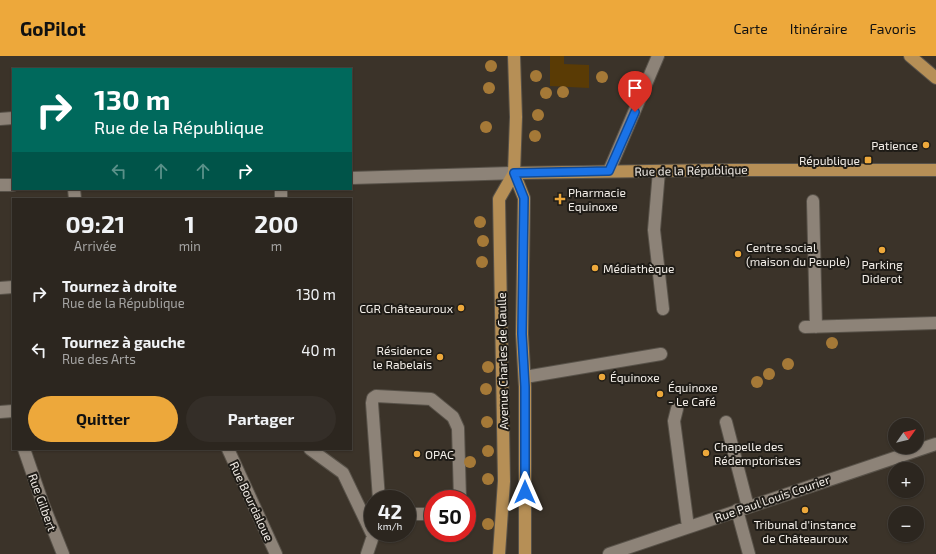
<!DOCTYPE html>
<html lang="fr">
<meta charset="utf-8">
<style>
:root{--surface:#2c261f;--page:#342e28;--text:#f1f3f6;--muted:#a6a5a4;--line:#48433d;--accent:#eda83b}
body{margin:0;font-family:"Exo 2",sans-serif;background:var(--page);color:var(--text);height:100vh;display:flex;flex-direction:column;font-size:15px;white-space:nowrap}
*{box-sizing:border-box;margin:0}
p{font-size:13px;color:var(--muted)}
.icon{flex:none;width:22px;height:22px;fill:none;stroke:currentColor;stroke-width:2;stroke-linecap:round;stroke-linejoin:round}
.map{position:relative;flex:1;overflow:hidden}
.drawer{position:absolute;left:12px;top:142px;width:340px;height:252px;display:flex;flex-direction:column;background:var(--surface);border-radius:0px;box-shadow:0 1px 3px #0004,0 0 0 1px var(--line)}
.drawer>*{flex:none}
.hud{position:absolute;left:12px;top:12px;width:340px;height:122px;border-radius:0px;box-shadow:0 1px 3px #0004,0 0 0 1px var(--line);background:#00695c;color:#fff;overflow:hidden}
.needle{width:26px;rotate:56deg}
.fabs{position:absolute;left:888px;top:362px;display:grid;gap:8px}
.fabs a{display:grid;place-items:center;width:36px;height:36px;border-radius:50%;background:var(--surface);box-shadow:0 1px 3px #0004,0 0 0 1px var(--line);font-size:20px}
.speed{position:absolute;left:364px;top:434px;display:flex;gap:8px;font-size:20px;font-weight:700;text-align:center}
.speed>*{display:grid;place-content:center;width:52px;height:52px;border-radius:50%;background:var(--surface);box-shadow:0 1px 3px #0004,0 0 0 1px var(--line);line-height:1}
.speed small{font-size:10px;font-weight:400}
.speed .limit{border:6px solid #d22;background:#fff;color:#111}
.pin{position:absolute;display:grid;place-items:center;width:34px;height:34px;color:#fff;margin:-41px -17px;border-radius:50% 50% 50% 0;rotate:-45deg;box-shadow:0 0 4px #0007}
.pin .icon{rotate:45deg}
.me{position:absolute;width:44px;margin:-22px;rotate:0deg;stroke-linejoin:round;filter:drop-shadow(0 0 3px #0008)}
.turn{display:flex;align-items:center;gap:14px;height:84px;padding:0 16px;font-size:18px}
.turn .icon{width:52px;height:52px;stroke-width:2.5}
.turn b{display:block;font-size:28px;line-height:34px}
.lanes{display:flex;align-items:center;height:38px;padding:0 16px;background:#0003;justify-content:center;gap:20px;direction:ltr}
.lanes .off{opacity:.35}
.eta{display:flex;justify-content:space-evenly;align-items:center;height:68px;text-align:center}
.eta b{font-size:24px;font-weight:700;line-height:28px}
.action{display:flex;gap:8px;margin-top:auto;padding:8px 16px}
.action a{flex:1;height:46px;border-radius:24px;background:var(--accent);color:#111;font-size:16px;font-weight:700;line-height:46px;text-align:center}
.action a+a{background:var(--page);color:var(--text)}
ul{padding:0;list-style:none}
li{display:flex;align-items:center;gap:12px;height:56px;padding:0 16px}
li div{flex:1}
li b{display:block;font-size:15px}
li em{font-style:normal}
header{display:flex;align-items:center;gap:24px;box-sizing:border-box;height:56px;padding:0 20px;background:var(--accent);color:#111}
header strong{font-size:19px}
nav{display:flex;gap:22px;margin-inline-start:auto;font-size:14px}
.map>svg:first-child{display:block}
.green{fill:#5a3b05}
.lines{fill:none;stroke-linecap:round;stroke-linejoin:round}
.minor-casing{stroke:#585249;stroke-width:14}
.major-casing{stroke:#585249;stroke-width:14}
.minor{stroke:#8d8378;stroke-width:12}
.major{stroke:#b68f56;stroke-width:12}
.tree{fill:#a57937}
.route-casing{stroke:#114b97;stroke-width:10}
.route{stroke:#1a73e8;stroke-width:7}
.poi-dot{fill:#eda83b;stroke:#1f1c17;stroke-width:1.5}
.labels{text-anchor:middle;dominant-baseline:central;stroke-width:4;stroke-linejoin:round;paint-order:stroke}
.poi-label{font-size:12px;fill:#f2ede7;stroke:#1f1c17;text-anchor:start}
.street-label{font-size:12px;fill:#f2ede7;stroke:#1f1c17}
</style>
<header>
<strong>GoPilot</strong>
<nav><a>Carte</a><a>Itinéraire</a><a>Favoris</a></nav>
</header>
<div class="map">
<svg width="936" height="498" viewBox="0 0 936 498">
<rect width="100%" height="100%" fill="#3b3329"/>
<path class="green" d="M 550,0 L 564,0 L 564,8 L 589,9 L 589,32 L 550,30 Z"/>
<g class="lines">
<g class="minor-casing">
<path id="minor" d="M 0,63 L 13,62
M 609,115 L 658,0
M 659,115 L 654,174 L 663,253
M 351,122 L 514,117
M 0,129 L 13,129
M 74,133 L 75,143
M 281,133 L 281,143
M 813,145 L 816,271
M 0,232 L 13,231
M 805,271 L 936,267
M 525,321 L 661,298
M 677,353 L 674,365 L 688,471
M 0,356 L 13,355
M 726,366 L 748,451
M 24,393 L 43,448 L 63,498
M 228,393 L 276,498
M 310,393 L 343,417 L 373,480 L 367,498
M 379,443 L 372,347 L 373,342 L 376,340 L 431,343 L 453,361 L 458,372 L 460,443
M 737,454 L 749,498
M 407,458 L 433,458
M 609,498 L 936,388"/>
</g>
<g class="major-casing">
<path id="major" d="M 514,0 L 516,61 L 514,117 L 524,142 L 522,278 L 525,331 L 525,498
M 910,0 L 936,22
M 514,117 L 718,114 L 936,114
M 499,498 L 504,425 L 499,143 L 514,117"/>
</g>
<use href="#minor" class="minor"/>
<use href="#major" class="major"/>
</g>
<g class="tree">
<circle cx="491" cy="10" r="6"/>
<circle cx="536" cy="20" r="6"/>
<circle cx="602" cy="21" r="6"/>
<circle cx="489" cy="32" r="6"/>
<circle cx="563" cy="36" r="6"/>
<circle cx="546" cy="37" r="6"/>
<circle cx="538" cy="59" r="6"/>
<circle cx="486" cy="71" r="6"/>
<circle cx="535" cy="80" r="6"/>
<circle cx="480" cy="166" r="6"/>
<circle cx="483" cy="185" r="6"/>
<circle cx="482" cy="206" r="6"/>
<circle cx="832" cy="287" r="6"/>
<circle cx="788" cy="308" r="6"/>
<circle cx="488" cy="311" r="6"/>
<circle cx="769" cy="318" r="6"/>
<circle cx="757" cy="326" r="6"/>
<circle cx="486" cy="333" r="6"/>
<circle cx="487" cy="366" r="6"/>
<circle cx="488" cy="395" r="6"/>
<circle cx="470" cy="406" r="6"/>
<circle cx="488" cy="423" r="6"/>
<circle cx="488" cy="468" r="6"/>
</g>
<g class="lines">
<g class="route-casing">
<path id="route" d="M 525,436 L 525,331 L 522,278 L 524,142 L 514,117 L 609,115 L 635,56"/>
</g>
<use href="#route" class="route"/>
</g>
<g class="poi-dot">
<circle cx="926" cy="89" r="4"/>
<rect x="864" y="100" width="8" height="8" rx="2"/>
<path d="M558 137h4v4h4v4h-4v4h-4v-4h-4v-4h4z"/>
<circle cx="882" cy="194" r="4"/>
<circle cx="738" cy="198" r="4"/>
<circle cx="595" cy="212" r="4"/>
<circle cx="461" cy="252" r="4"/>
<circle cx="440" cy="301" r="4"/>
<circle cx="602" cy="321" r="4"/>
<circle cx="660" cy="338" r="4"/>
<circle cx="706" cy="397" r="4"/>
<circle cx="417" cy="398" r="4"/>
<circle cx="805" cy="454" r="4"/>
</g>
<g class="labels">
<g class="poi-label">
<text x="918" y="89" text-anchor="end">Patience</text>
<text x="860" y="104" text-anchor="end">République</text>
<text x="568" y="136">Pharmacie<tspan x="568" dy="14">Equinoxe</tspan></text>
<text x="746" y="191">Centre social<tspan x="746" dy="14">(maison du Peuple)</tspan></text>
<text x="882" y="208" text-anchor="middle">Parking<tspan x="882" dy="14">Diderot</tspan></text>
<text x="603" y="212">Médiathèque</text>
<text x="453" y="252" text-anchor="end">CGR Châteauroux</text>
<text x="432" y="294" text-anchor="end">Résidence<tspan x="432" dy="14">le Rabelais</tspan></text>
<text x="610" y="321">Équinoxe</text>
<text x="668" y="331">Équinoxe<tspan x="668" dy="14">- Le Café</tspan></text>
<text x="714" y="390">Chapelle des<tspan x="714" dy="14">Rédemptoristes</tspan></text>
<text x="425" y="398">OPAC</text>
<text x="805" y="468" text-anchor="middle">Tribunal d'instance<tspan x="805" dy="14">de Châteauroux</tspan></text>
</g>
<g class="street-label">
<text transform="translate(691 114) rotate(-1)">Rue de la République</text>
<text transform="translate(502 305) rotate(-91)">Avenue Charles de Gaulle</text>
<text transform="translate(772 442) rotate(-19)">Rue Paul Louis Courier</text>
<text transform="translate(252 445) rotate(65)">Rue Bourdaloue</text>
<text transform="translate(43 446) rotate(70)">Rue Gilbert</text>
</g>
</g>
</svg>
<div class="fabs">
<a><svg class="needle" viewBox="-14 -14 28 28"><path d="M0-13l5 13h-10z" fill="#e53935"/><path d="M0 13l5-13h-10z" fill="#a6a5a4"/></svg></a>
<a>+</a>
<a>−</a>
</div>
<div class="speed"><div>42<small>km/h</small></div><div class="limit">50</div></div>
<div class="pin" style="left:635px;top:56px;background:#d93025"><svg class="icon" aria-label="arrive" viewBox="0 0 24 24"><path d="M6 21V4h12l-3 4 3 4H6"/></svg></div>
<svg class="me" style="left:525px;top:436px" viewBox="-20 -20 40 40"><path d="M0-17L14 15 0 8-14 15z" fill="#1a73e8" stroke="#fff" stroke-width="4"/></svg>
<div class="hud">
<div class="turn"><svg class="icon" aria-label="right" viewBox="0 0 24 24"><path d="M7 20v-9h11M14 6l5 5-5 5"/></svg><div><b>130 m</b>Rue de la République</div></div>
<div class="lanes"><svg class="icon off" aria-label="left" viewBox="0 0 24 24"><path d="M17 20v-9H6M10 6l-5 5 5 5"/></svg><svg class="icon off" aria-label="ahead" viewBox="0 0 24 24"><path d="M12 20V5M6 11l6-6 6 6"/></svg><svg class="icon off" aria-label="ahead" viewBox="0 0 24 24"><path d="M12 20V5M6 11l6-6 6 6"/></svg><svg class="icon" aria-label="right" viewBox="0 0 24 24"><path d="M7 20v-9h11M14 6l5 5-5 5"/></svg></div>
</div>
<section class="drawer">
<div class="eta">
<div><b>09:21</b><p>Arrivée</p></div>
<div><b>1</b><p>min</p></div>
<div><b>200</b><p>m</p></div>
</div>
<ul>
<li><svg class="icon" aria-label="right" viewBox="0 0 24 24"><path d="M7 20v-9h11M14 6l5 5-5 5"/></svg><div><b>Tournez à droite</b><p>Rue de la République</p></div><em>130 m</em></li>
<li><svg class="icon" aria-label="left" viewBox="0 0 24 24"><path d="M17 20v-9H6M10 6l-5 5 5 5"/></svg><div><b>Tournez à gauche</b><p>Rue des Arts</p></div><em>40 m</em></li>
</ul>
<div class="action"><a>Quitter</a><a>Partager</a></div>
</section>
</div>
